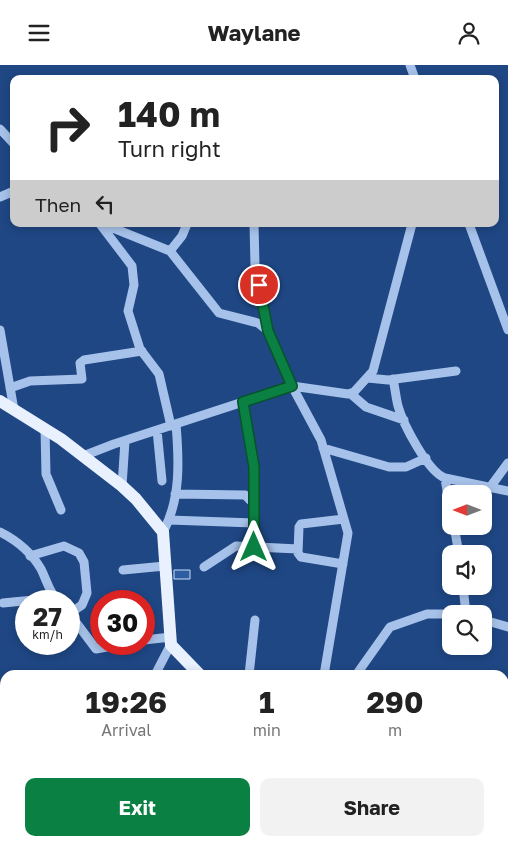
<!DOCTYPE html>
<style>
:root{--surface:#fff;--page:#f2f2f2;--text:#222;--muted:#767676;--accent:#0b8043}
body{margin:0;font-family:"Golos Text",sans-serif;background:var(--page);color:var(--text);height:100vh;display:flex;flex-direction:column;font-size:19px;white-space:nowrap}
*{box-sizing:border-box;margin:0}
p{font-size:16px;color:var(--muted)}
.icon{flex:none;width:28px;height:28px;fill:none;stroke:currentColor;stroke-width:2;stroke-linecap:round;stroke-linejoin:round}
.map{position:relative;flex:1;overflow:hidden}
.sheet{position:absolute;left:0px;top:605px;width:509px;height:176px;display:flex;flex-direction:column;background:var(--surface);border-radius:15px 15px 0 0;box-shadow:0 2px 8px #0003}
.sheet>*{flex:none}
.banner{position:absolute;left:10px;top:10px;width:489px;height:152px;border-radius:10px;box-shadow:0 2px 8px #0003;background:#fff;color:var(--text);overflow:hidden}
.needle{width:32px;rotate:270deg}
.fabs{position:absolute;left:442px;top:420px;display:grid;gap:10px}
.fabs a{display:grid;place-items:center;width:50px;height:50px;border-radius:10px;background:var(--surface);box-shadow:0 2px 8px #0003;font-size:25px}
.speed{position:absolute;left:15px;top:525px;display:flex;gap:10px;font-size:25px;font-weight:700;text-align:center}
.speed>*{display:grid;place-content:center;width:65px;height:65px;border-radius:50%;background:var(--surface);box-shadow:0 2px 8px #0003;line-height:1}
.speed small{font-size:12px;font-weight:400}
.speed .limit{border:8px solid #d22;background:#fff;color:#111}
.pin{position:absolute;display:grid;place-items:center;width:42px;height:42px;color:#fff;margin:-21px;border:2px solid #fff;border-radius:50%;box-shadow:0 1px 5px #0007}
.me{position:absolute;width:55px;margin:-28px;rotate:0deg;stroke-linejoin:round;filter:drop-shadow(0 0 4px #0008)}
.turn{display:flex;align-items:center;gap:18px;height:105px;padding:0 25px;font-size:22px}
.turn .icon{width:65px;height:65px;stroke-width:2.5}
.turn b{display:block;font-size:35px;line-height:42px}
.then{display:flex;align-items:center;height:48px;padding:0 25px;background:#0003;gap:10px;font-size:19px}
.eta{display:flex;justify-content:space-evenly;align-items:center;height:85px;text-align:center}
.eta b{font-size:30px;font-weight:700;line-height:35px}
.button{display:flex;gap:10px;margin-top:auto;padding:10px 25px}
.button a{flex:1;height:58px;border-radius:10px;background:var(--accent);color:#fff;font-size:20px;font-weight:700;line-height:58px;text-align:center}
.button a+a{background:var(--page);color:var(--text)}
header{display:flex;justify-content:space-between;align-items:center;height:65px;padding:0 25px;background:var(--surface);font-size:22px;font-weight:700}
.map>svg:first-child{display:block}
.building{fill:#2e5da2;stroke:#cbddf7}
.lines{fill:none;stroke-linecap:round;stroke-linejoin:round}
.minor{stroke:#a7c2ea;stroke-width:9}
.major{stroke:#eaf1fe;stroke-width:12}
.route-casing{stroke:#07532c;stroke-width:12}
.route{stroke:#0b8043;stroke-width:9}
</style>
<header><svg class="icon" aria-label="menu" viewBox="0 0 24 24"><path d="M4 6h16M4 12h16M4 18h16"/></svg>Waylane<svg class="icon" aria-label="person" viewBox="0 0 24 24"><circle cx="12" cy="8" r="4"/><path d="M4 21q1-7 8-7t8 7"/></svg></header>
<div class="map">
<svg width="508" height="781" viewBox="0 0 508 781">
<rect width="100%" height="100%" fill="#1f4784"/>
<path class="building" d="M 174,505 L 190,505 L 190,514 L 174,514 Z"/>
<g class="lines">
<path class="minor" d="M 410,0 L 415,14
M 0,64 L 14,79
M 0,132 L 14,126
M 100,159 L 132,201 L 134,220 L 128,246 L 140,284 L 159,309 L 171,361
M 103,159 L 170,186 L 219,248 L 258,258 L 268,266 L 292,321 L 321,375 L 348,468 L 324,610
M 254,159 L 255,201 L 268,266
M 469,159 L 508,265
M 170,186 L 182,171 L 187,159
M 0,265 L 14,345
M 368,313 L 388,315 L 456,306
M 393,314 C 395,323 396,333 398,341 C 403,359 428,407 445,413 L 508,426
M 10,323 L 30,316 L 82,314 L 80,298 L 84,295 L 142,286
M 351,329 L 366,342 L 404,355
M 243,337 L 254,402 L 254,482
M 45,364 L 46,409 L 61,445
M 157,365 L 162,416
M 323,383 L 389,402 L 406,402 L 426,393
M 83,391 L 114,379 L 292,321 L 348,329 L 354,327 L 373,306 L 412,159
M 445,413 L 451,451
M 122,421 L 125,376
M 491,421 L 508,398
M 175,429 L 245,430 L 254,439
M 169,455 L 254,458
M 454,461 L 459,489
M 0,467 C 18,476 31,487 41,504 C 47,516 49,527 58,536
M 163,467 C 181,434 179,395 176,359
M 30,491 L 64,481 L 79,488 L 84,497 L 87,528 L 82,540 L 69,549
M 343,499 L 301,492 L 298,488 L 299,462 L 301,459 L 344,454
M 204,502 L 236,481 L 298,484
M 123,505 L 165,501
M 463,521 L 466,549
M 3,538 L 54,533
M 69,548 L 96,584 L 123,579
M 484,555 L 508,562
M 144,575 L 171,572
M 155,610 L 171,579
M 249,610 L 255,555
M 356,610 L 390,562 L 427,549 L 451,549
M 504,662 L 508,662
M 504,767 L 508,767
M 139,776 L 140,781
M 371,776 L 373,781"/>
<path class="major" d="M 0,336 L 61,374 L 122,421 L 136,434 L 163,467 L 171,580 L 200,610
M 282,781 L 284,776"/>
</g>
<g class="lines">
<g class="route-casing">
<path id="route" d="M 254,482 L 254,402 L 243,337 L 292,321 L 268,266 L 259,220"/>
</g>
<use href="#route" class="route"/>
</g>
</svg>
<div class="fabs">
<a><svg class="needle" viewBox="-14 -14 28 28"><path d="M0-13l5 13h-10z" fill="#e53935"/><path d="M0 13l5-13h-10z" fill="#767676"/></svg></a>
<a><svg class="icon" aria-label="sound" viewBox="0 0 24 24"><path d="M4 9h4l5-4v14l-5-4H4zM17 9q2 3 0 6"/></svg></a>
<a><svg class="icon" aria-label="search" viewBox="0 0 24 24"><circle cx="10" cy="10" r="6"/><path d="M15 15l6 6"/></svg></a>
</div>
<div class="speed"><div>27<small>km/h</small></div><div class="limit">30</div></div>
<div class="pin" style="left:259px;top:220px;background:#d93025"><svg class="icon" aria-label="arrive" viewBox="0 0 24 24"><path d="M6 21V4h12l-3 4 3 4H6"/></svg></div>
<svg class="me" style="left:254px;top:482px" viewBox="-20 -20 40 40"><path d="M0-17L14 15 0 8-14 15z" fill="#0b8043" stroke="#fff" stroke-width="4"/></svg>
<div class="banner">
<div class="turn"><svg class="icon" aria-label="right" viewBox="0 0 24 24"><path d="M7 20v-9h11M14 6l5 5-5 5"/></svg><div><b>140 m</b>Turn right</div></div>
<div class="then">Then<svg class="icon" aria-label="left" viewBox="0 0 24 24"><path d="M17 20v-9H6M10 6l-5 5 5 5"/></svg></div>
</div>
<section class="sheet">
<div class="eta">
<div><b>19:26</b><p>Arrival</p></div>
<div><b>1</b><p>min</p></div>
<div><b>290</b><p>m</p></div>
</div>
<div class="button"><a>Exit</a><a>Share</a></div>
</section>
</div>
